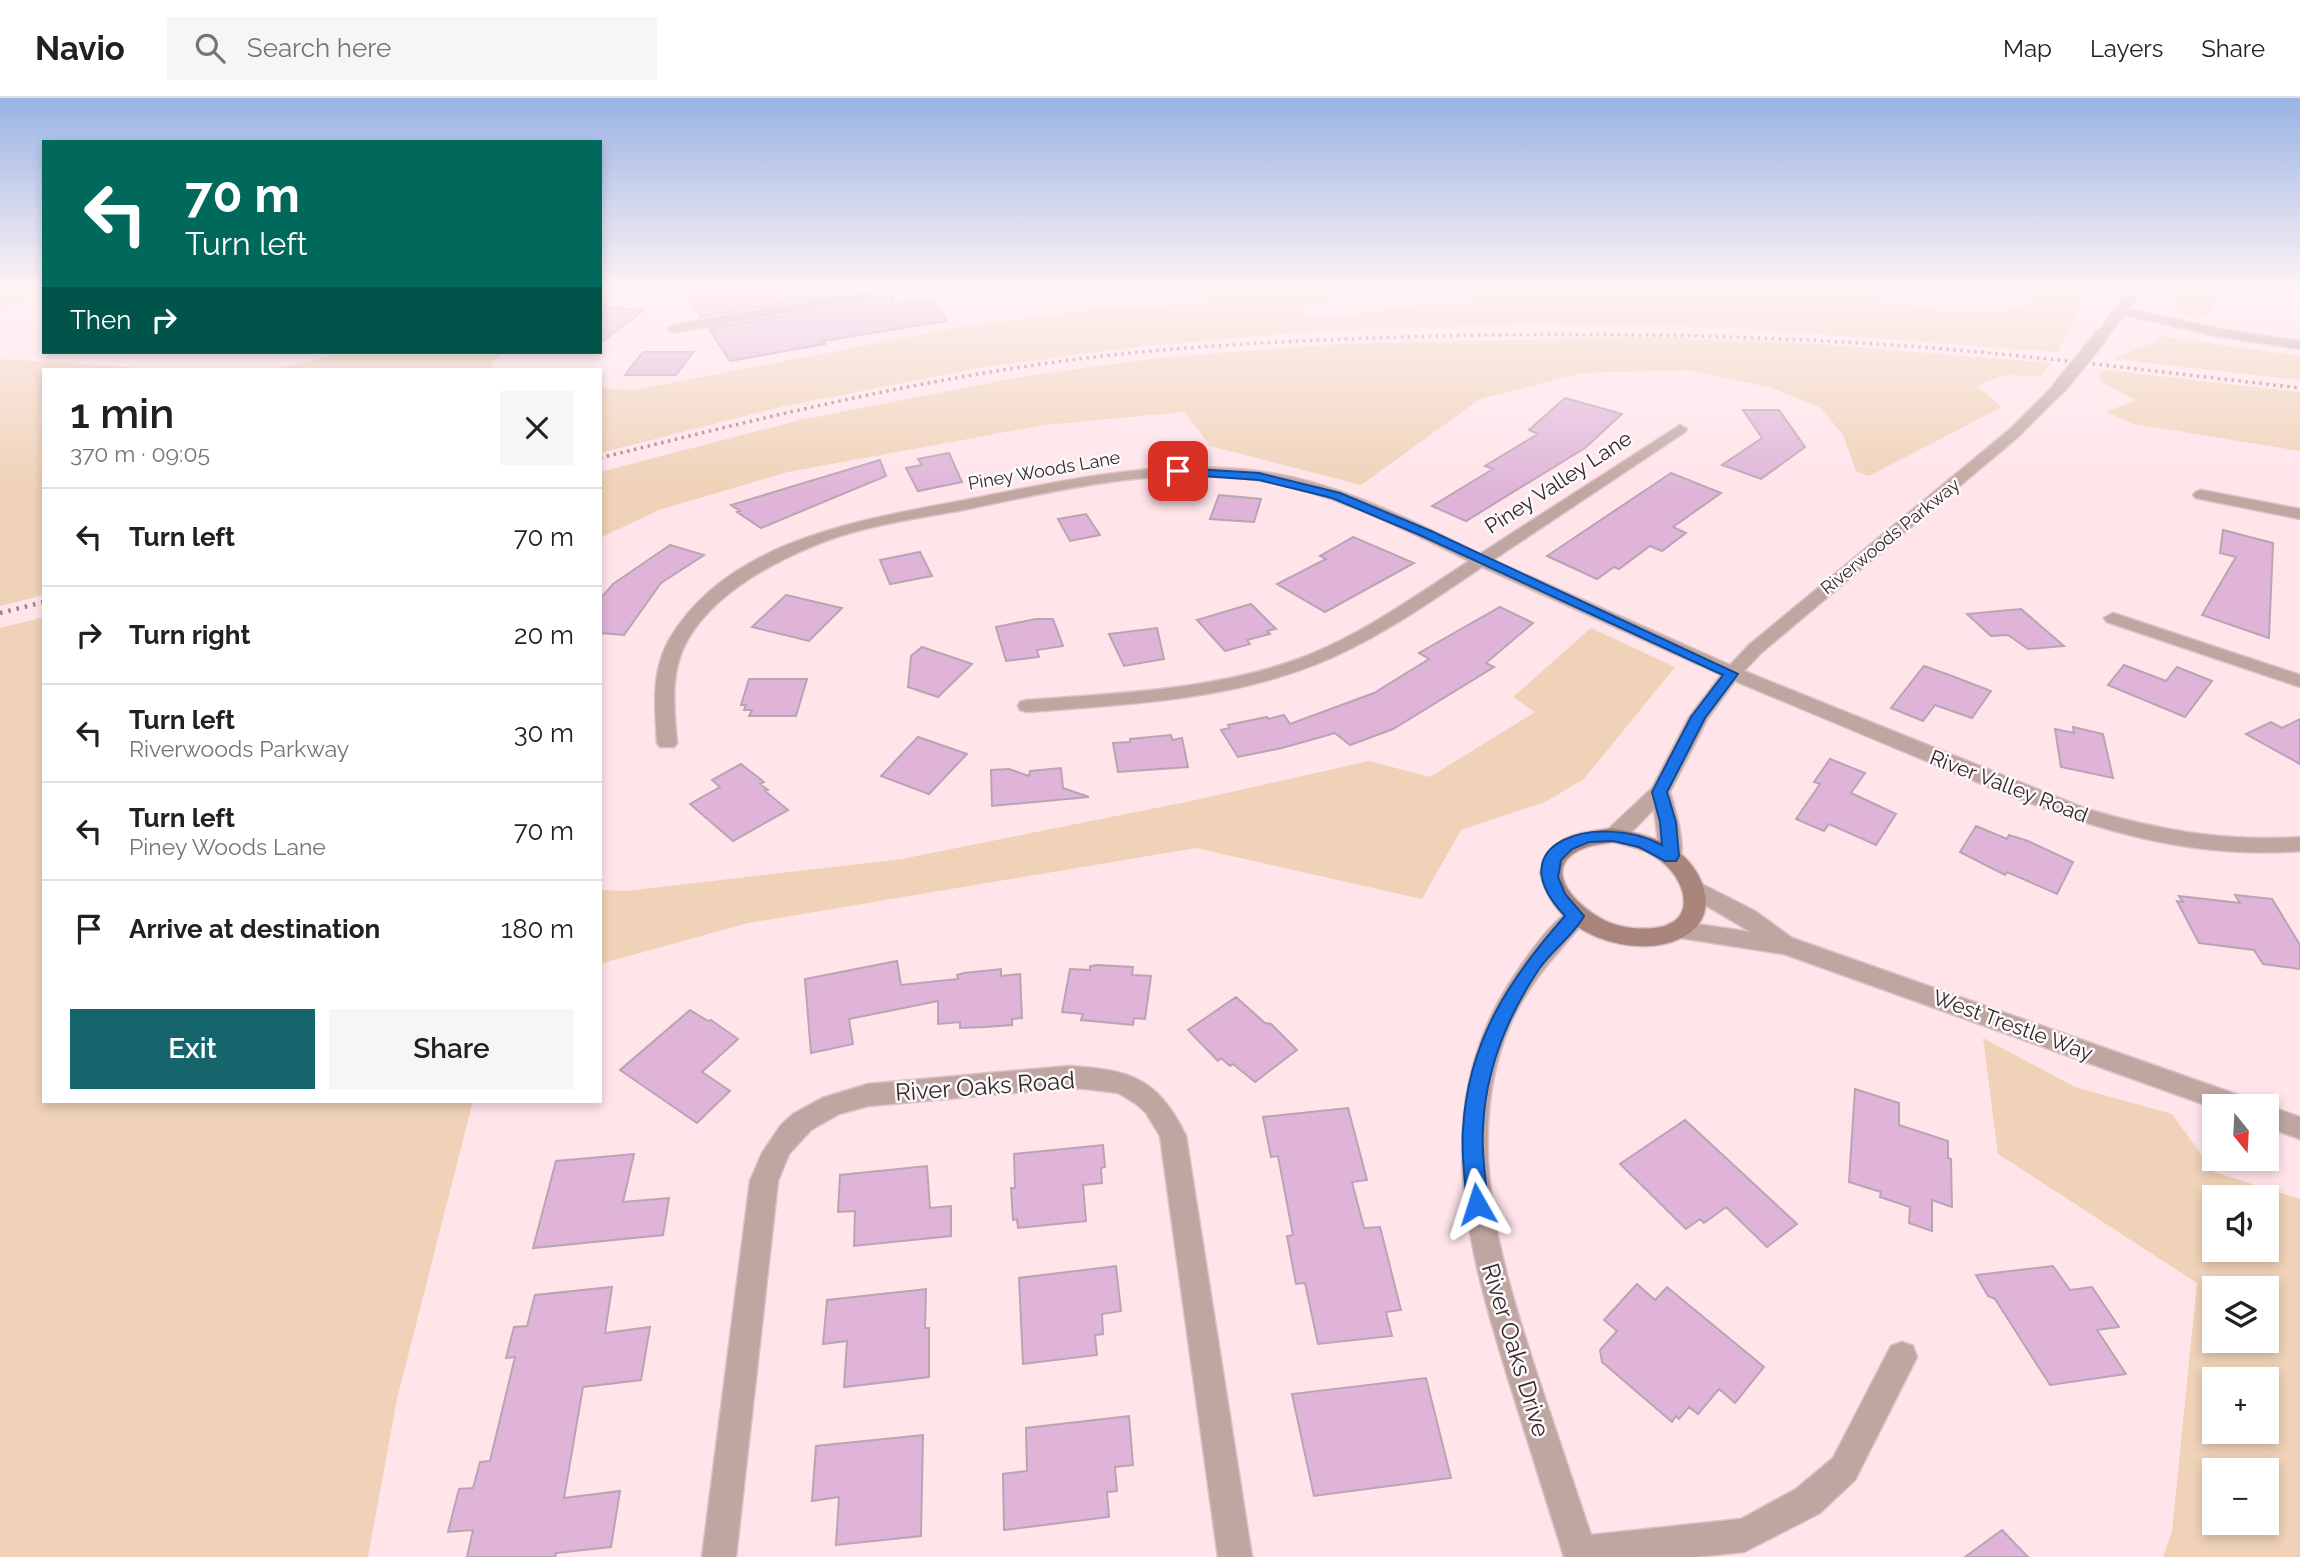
<!DOCTYPE html>
<meta charset="utf-8">
<style>
:root{--surface:#fff;--page:#f6f6f6;--text:#202124;--muted:#757577;--line:#e0e0e0;--accent:#16646c}
body{margin:0;font-family:Raleway,sans-serif;background:var(--page);color:var(--text);height:100vh;display:flex;flex-direction:column;font-size:26px;white-space:nowrap}
*{box-sizing:border-box;margin:0}
p{font-size:23px;color:var(--muted)}
.icon{flex:none;width:38px;height:38px;fill:none;stroke:currentColor;stroke-width:2;stroke-linecap:round;stroke-linejoin:round}
.map{position:relative;flex:1;overflow:hidden}
.drawer{position:absolute;left:42px;top:270px;width:560px;height:735px;display:flex;flex-direction:column;background:var(--surface);border-radius:0px;box-shadow:0 4px 10px #0003}
.drawer>*{flex:none}
.top-card{position:absolute;left:42px;top:42px;width:560px;height:214px;border-radius:0px;box-shadow:0 4px 10px #0003;background:#00695c;color:#fff;overflow:hidden}
.needle{width:46px;rotate:162deg}
.fabs{position:absolute;left:2202px;top:996px;display:grid;gap:14px}
.fabs a{display:grid;place-items:center;width:77px;height:77px;border-radius:0px;background:var(--surface);box-shadow:0 4px 10px #0003;font-size:35px}
.pin{position:absolute;display:grid;place-items:center;width:60px;height:60px;color:#fff;margin:-30px;border-radius:14px;box-shadow:0 4px 10px #0006}
.me{position:absolute;width:77px;margin:-38px;rotate:354deg;stroke-linejoin:round;filter:drop-shadow(0 0 5px #0008)}
.turn{display:flex;align-items:center;gap:24px;height:147px;padding:0 28px;font-size:32px}
.turn .icon{width:91px;height:91px;stroke-width:2.5}
.turn b{display:block;font-size:49px;line-height:60px}
.then{display:flex;align-items:center;height:66px;padding:0 28px;background:#0003;gap:14px;font-size:26px}
.round{display:grid;place-items:center;flex:none;width:74px;height:74px;border-radius:0px;background:var(--page)}
.headline{display:flex;align-items:center;justify-content:space-between;height:119px;padding:0 28px}
h1{font-size:42px;font-weight:600;line-height:52px}
.button{display:flex;gap:14px;margin-top:auto;padding:14px 28px}
.button a{flex:1;height:80px;border-radius:0px;background:var(--accent);color:#fff;font-size:28px;font-weight:600;line-height:80px;text-align:center}
.button a+a{background:var(--page);color:var(--text)}
ul{padding:0;list-style:none}
li{display:flex;align-items:center;gap:21px;height:98px;padding:0 28px;border-top:2px solid var(--line)}
li div{flex:1}
li b{display:block;font-size:26px}
li em{font-style:normal}
header{display:flex;align-items:center;gap:42px;box-sizing:border-box;height:98px;padding:0 35px;background:var(--surface);border-bottom:2px solid var(--line)}
header strong{font-size:33px}
nav{display:flex;gap:38px;margin-inline-start:auto;font-size:24px}
.search{width:490px;height:63px;background:var(--page);display:flex;align-items:center;gap:18px;box-sizing:border-box;padding:0 24px;border-radius:0px;color:var(--muted);font-size:26px}
.map>svg:first-child{display:block}
.green{fill:#efd2b7;fill-rule:evenodd}
.building{fill:#dfb4d8;stroke:#b8a5b4;stroke-width:2}
.lines{fill:none;stroke-linecap:round;stroke-linejoin:round}
.street-casing{stroke:#dac2c8;stroke-width:3}
.secondary-casing{stroke:#dac2c8;stroke-width:3}
.street{fill:#bfa6a0;fill-rule:evenodd}
.secondary{fill:#a8847b;fill-rule:evenodd}
.rail-far1{stroke:#968488;stroke-width:3.5;stroke-dasharray:2.5 4.5;stroke-linecap:butt}
.rail{stroke:#968488;stroke-width:4.5;stroke-dasharray:2.5 6;stroke-linecap:butt}
.street-bridge-casing{stroke:#dac2c8;stroke-width:16;stroke-linecap:butt}
.street-bridge{stroke:#bfa6a0;stroke-width:13}
.route{fill:#1a73e8;stroke:#114b97;stroke-width:2}
.labels{text-anchor:middle;dominant-baseline:central;stroke-width:5;stroke-linejoin:round;paint-order:stroke}
.far-street-label{font-size:18px;fill:#33292b;stroke:#fdf8f9}
.street-label{font-size:21px;fill:#33292b;stroke:#fdf8f9}
.near-street-label{font-size:24px;fill:#33292b;stroke:#fdf8f9}
</style>
<header>
<strong>Navio</strong>
<div class="search"><svg class="icon" aria-label="search" viewBox="0 0 24 24"><circle cx="10" cy="10" r="6"/><path d="M15 15l6 6"/></svg>Search here</div>
<nav><a>Map</a><a>Layers</a><a>Share</a></nav>
</header>
<div class="map">
<svg width="2300" height="1459" viewBox="0 0 2300 1459">
<rect width="100%" height="100%" fill="#ffe4ea"/>
<path class="green" d="M 0,191 L 44,191 L 44,200 L 0,211 Z
M 1240,191 L 1331,191 L 1330,193 C 1360,203 1388,194 1418,191 C 1432,190 1447,191 1462,191 L 1413,199 L 1307,206 L 1304,215 L 1312,221 L 1505,197 C 1558,183 1643,191 1698,195 L 1702,191 C 1741,191 1789,186 1826,191 C 1892,200 1960,229 2027,207 L 2034,191 L 2090,191 L 2058,254 L 1724,229 L 1525,226 L 1315,233 L 1136,249 L 983,269 L 781,309 L 600,355 L 600,290 L 636,292 L 964,228 L 1123,208 C 1161,213 1204,203 1240,191 Z
M 2182,191 L 2225,191 L 2221,193 L 2209,218 L 2199,221 L 2173,212 Z
M 2160,238 L 2300,258 L 2300,282 L 2112,261 L 2156,243 Z
M 1641,239 L 1792,244 L 2051,265 L 2041,278 L 2004,277 L 1977,288 L 2002,309 L 1869,378 L 1856,373 L 1843,337 L 1821,310 L 1772,290 L 1688,272 L 1581,275 L 1480,301 L 1361,387 L 1210,348 L 1185,314 L 1044,327 L 788,374 L 659,412 L 600,440 L 600,374 L 800,322 L 1020,279 L 1166,259 L 1339,246 Z
M 341,254 L 504,254 L 491,267 L 496,271 L 268,271 L 301,266 Z
M 0,261 L 163,271 L 44,271 L 44,497 L 0,508 Z
M 2106,272 L 2300,294 L 2300,353 L 2134,326 L 2106,314 L 2136,302 L 2101,284 L 2099,274 Z
M 44,519 L 44,1003 L 473,1003 L 397,1301 L 368,1459 L 0,1459 L 0,530 Z
M 1591,530 L 1675,569 L 1584,681 L 1545,704 L 1461,732 L 1422,801 L 1196,750 L 748,825 L 600,866 L 600,792 L 626,793 L 902,761 L 1191,703 L 1369,663 L 1430,679 L 1535,614 L 1513,599 Z
M 1983,940 L 2075,989 L 2172,1016 L 2214,1074 L 2300,1101 L 2300,1459 L 2163,1459 L 2172,1434 L 2197,1185 L 1998,1056 ZM 2214,1099 L 2266,1099 L 2266,1152 L 2214,1152 ZM 2214,1190 L 2266,1190 L 2266,1242 L 2214,1242 ZM 2214,1281 L 2266,1281 L 2266,1334 L 2214,1334 ZM 2214,1372 L 2266,1372 L 2266,1424 L 2214,1424 Z"/>
<path class="building" d="M 683,191 L 861,191 L 701,219 Z
M 892,199 L 893,207 L 932,202 L 946,223 L 823,243 L 825,246 L 730,263 L 709,231 Z
M 600,208 L 643,213 L 600,245 Z
M 643,254 L 693,254 L 676,277 L 625,277 Z
M 1565,300 L 1622,316 L 1585,350 L 1466,423 L 1432,408 L 1493,371 L 1485,368 L 1538,336 L 1529,332 Z
M 1743,312 L 1779,312 L 1805,349 L 1761,381 L 1722,367 L 1762,340 Z
M 949,355 L 962,384 L 918,393 L 906,370 L 922,367 L 918,361 Z
M 880,362 L 886,378 L 761,430 L 737,414 L 740,413 L 731,407 Z
M 1671,375 L 1721,395 L 1673,429 L 1686,435 L 1662,453 L 1650,448 L 1619,471 L 1614,469 L 1597,481 L 1547,458 Z
M 1219,397 L 1261,401 L 1254,424 L 1210,421 Z
M 1086,416 L 1100,437 L 1070,443 L 1058,421 Z
M 2223,432 L 2273,445 L 2269,540 L 2202,517 L 2236,459 L 2220,455 Z
M 1353,439 L 1414,465 L 1325,514 L 1277,486 L 1326,461 L 1320,458 Z
M 670,447 L 704,457 L 661,485 L 624,537 L 600,535 L 600,501 L 613,486 Z
M 920,454 L 932,478 L 890,486 L 880,462 Z
M 786,497 L 842,510 L 809,543 L 752,529 Z
M 1251,506 L 1276,531 L 1267,533 L 1270,536 L 1247,542 L 1250,546 L 1225,553 L 1197,522 Z
M 1500,509 L 1533,525 L 1486,565 L 1494,569 L 1393,631 L 1350,647 L 1335,635 L 1282,650 L 1238,659 L 1221,632 L 1230,630 L 1228,627 L 1267,619 L 1268,621 L 1284,617 L 1290,626 L 1374,595 L 1429,561 L 1419,555 Z
M 2021,511 L 2064,548 L 2028,551 L 2008,537 L 1991,538 L 1967,516 Z
M 1036,521 L 1053,521 L 1063,548 L 1037,552 L 1039,559 L 1006,563 L 996,529 Z
M 1157,530 L 1164,561 L 1124,568 L 1109,536 Z
M 922,549 L 972,566 L 938,599 L 908,589 L 911,558 Z
M 2124,567 L 2166,583 L 2177,569 L 2212,583 L 2185,619 L 2108,587 Z
M 1924,568 L 1952,578 L 1991,593 L 1972,620 L 1935,607 L 1923,623 L 1891,610 Z
M 749,581 L 807,581 L 796,618 L 749,618 L 752,612 L 744,612 L 746,607 L 741,607 Z
M 2300,621 L 2300,666 L 2246,636 L 2271,624 L 2282,630 Z
M 2073,629 L 2103,636 L 2113,680 L 2061,669 L 2055,631 L 2074,635 Z
M 1171,637 L 1172,642 L 1182,640 L 1188,669 L 1118,674 L 1113,645 L 1130,644 L 1130,641 Z
M 918,639 L 967,656 L 929,696 L 881,678 Z
M 1830,661 L 1865,675 L 1851,695 L 1896,716 L 1876,747 L 1829,726 L 1824,733 L 1796,721 L 1820,686 L 1814,684 Z
M 741,666 L 764,684 L 760,686 L 768,692 L 765,693 L 788,712 L 733,743 L 690,706 L 720,689 L 712,682 Z
M 1061,670 L 1063,690 L 1089,699 L 992,708 L 991,672 L 1009,671 L 1029,678 L 1030,673 Z
M 1976,728 L 2007,741 L 2009,737 L 2028,743 L 2073,764 L 2057,796 L 2007,774 L 2005,777 L 1960,754 Z
M 2235,797 L 2272,801 L 2300,847 L 2300,871 L 2263,866 L 2254,852 L 2199,845 L 2177,803 L 2183,804 L 2179,798 L 2240,805 Z
M 897,863 L 901,887 L 958,881 L 957,877 L 964,875 L 1001,871 L 1001,878 L 1020,876 L 1022,920 L 1012,921 L 1012,927 L 985,929 L 960,930 L 960,924 L 938,926 L 938,903 L 849,921 L 853,946 L 811,955 L 805,881 Z
M 1097,867 L 1133,869 L 1132,877 L 1151,878 L 1145,921 L 1134,920 L 1133,927 L 1081,922 L 1083,916 L 1062,914 L 1070,871 L 1090,872 L 1090,868 Z
M 1236,899 L 1265,925 L 1271,926 L 1297,952 L 1255,984 L 1233,966 L 1230,968 L 1221,960 L 1218,963 L 1188,932 Z
M 690,912 L 708,923 L 711,922 L 738,941 L 702,974 L 730,993 L 697,1025 L 620,972 Z
M 1855,991 L 1899,1005 L 1899,1027 L 1948,1043 L 1948,1060 L 1951,1061 L 1952,1109 L 1932,1102 L 1932,1133 L 1909,1125 L 1910,1109 L 1880,1099 L 1881,1094 L 1849,1084 Z
M 1348,1010 L 1367,1082 L 1352,1084 L 1364,1130 L 1380,1129 L 1401,1212 L 1386,1214 L 1392,1238 L 1318,1246 L 1305,1185 L 1296,1186 L 1287,1138 L 1293,1137 L 1278,1058 L 1271,1059 L 1263,1019 Z
M 1685,1022 L 1797,1126 L 1767,1149 L 1726,1109 L 1704,1125 L 1700,1121 L 1686,1131 L 1620,1066 Z
M 1103,1047 L 1105,1069 L 1101,1070 L 1102,1085 L 1083,1087 L 1086,1123 L 1018,1130 L 1017,1121 L 1013,1122 L 1011,1090 L 1015,1090 L 1014,1056 Z
M 634,1056 L 623,1104 L 669,1100 L 663,1137 L 533,1150 L 556,1063 Z
M 927,1068 L 930,1110 L 951,1108 L 951,1138 L 854,1148 L 855,1113 L 838,1114 L 840,1077 Z
M 1116,1168 L 1121,1213 L 1102,1216 L 1103,1236 L 1095,1237 L 1097,1257 L 1023,1266 L 1019,1180 Z
M 2053,1168 L 2070,1192 L 2092,1189 L 2119,1229 L 2097,1232 L 2126,1276 L 2050,1287 L 1995,1201 L 1988,1198 L 1976,1177 Z
M 1637,1186 L 1655,1202 L 1667,1189 L 1764,1269 L 1735,1305 L 1719,1291 L 1698,1316 L 1689,1309 L 1679,1321 L 1676,1318 L 1672,1324 L 1602,1264 L 1600,1252 L 1617,1233 L 1604,1222 Z
M 612,1189 L 605,1235 L 650,1229 L 641,1282 L 583,1289 L 564,1400 L 620,1393 L 611,1449 L 556,1455 L 555,1459 L 467,1459 L 473,1432 L 448,1434 L 459,1391 L 473,1390 L 480,1364 L 490,1363 L 515,1259 L 506,1260 L 514,1229 L 527,1228 L 535,1197 Z
M 926,1191 L 925,1230 L 929,1230 L 929,1279 L 844,1289 L 847,1243 L 823,1246 L 827,1202 Z
M 1426,1280 L 1451,1380 L 1314,1398 L 1292,1296 Z
M 1129,1318 L 1133,1367 L 1115,1369 L 1117,1393 L 1107,1394 L 1109,1419 L 1004,1432 L 1003,1376 L 1027,1373 L 1026,1330 Z
M 923,1337 L 921,1438 L 836,1447 L 839,1399 L 812,1403 L 816,1348 Z
M 2002,1432 L 2028,1459 L 1965,1459 Z"/>
<g class="lines">
<g class="street-casing">
<path id="street" d="M 877,191 L 903,191 L 897,195 L 673,235 L 667,231 L 673,227 Z
M 2129,191 L 2141,191 L 2129,211 L 2220,231 L 2300,243 L 2300,251 L 2220,239 L 2125,217 L 2106,240 L 2098,240 L 2096,237 Z
M 2059,286 L 2064,287 L 2064,293 L 2019,338 L 1761,555 L 1744,573 L 2084,710 C 2156,732 2225,744 2300,739 L 2300,753 C 2169,763 2060,719 1941,669 C 1873,641 1804,612 1735,583 L 1708,620 L 1670,694 C 1675,711 1687,749 1679,764 L 1671,767 L 1663,764 L 1660,759 L 1654,711 C 1641,723 1624,748 1606,742 L 1602,737 L 1652,690 L 1689,619 L 1721,577 L 1482,469 C 1433,502 1385,536 1331,560 C 1236,602 1129,606 1027,614 L 1020,612 L 1018,608 L 1020,604 L 1027,602 C 1121,595 1220,592 1309,557 C 1367,533 1417,497 1469,463 C 1403,431 1336,395 1262,383 C 1162,366 1060,392 963,412 C 912,421 861,428 813,448 C 767,467 714,497 688,541 C 669,574 674,610 677,645 L 674,649 L 660,649 L 657,645 C 655,609 651,574 669,542 C 730,437 875,420 981,399 C 1073,380 1165,361 1258,373 C 1337,383 1410,422 1480,456 L 1680,327 L 1687,331 L 1685,334 L 1493,462 L 1730,567 L 1749,547 L 2009,332 L 2054,287 Z
M 2201,392 L 2300,411 L 2300,421 L 2196,400 L 2193,397 L 2196,394 Z
M 2113,515 L 2300,577 L 2300,589 L 2107,524 L 2104,520 Z
M 1696,783 L 1755,813 L 1792,840 L 2247,1000 L 2251,1008 L 2214,1008 L 2214,1010 L 1784,856 L 1668,838 L 1665,832 L 1668,826 L 1676,823 L 1751,834 L 1688,797 L 1685,791 L 1688,785 Z
M 1576,810 L 1584,812 L 1587,818 C 1581,830 1569,840 1561,851 C 1541,873 1523,898 1511,925 C 1461,1039 1501,1165 1537,1276 C 1555,1330 1573,1383 1591,1437 L 1741,1421 L 1796,1391 L 1833,1360 L 1891,1248 L 1902,1244 L 1913,1248 L 1917,1259 L 1855,1382 L 1820,1415 L 1744,1454 L 1695,1459 L 1564,1459 C 1545,1398 1526,1338 1507,1277 C 1465,1141 1428,1002 1516,875 C 1528,857 1556,816 1576,810 Z
M 1069,968 C 1131,972 1158,980 1186,1038 L 1252,1459 L 1218,1459 L 1160,1038 L 1146,1015 L 1135,1005 L 1118,995 L 1087,991 L 1069,990 L 868,1008 L 839,1016 L 811,1032 L 789,1056 L 778,1083 L 736,1459 L 702,1459 L 750,1083 L 762,1055 L 781,1027 L 793,1016 L 822,1000 L 868,986 Z
M 2266,1007 L 2300,1019 L 2300,1041 L 2266,1029 L 2266,1008 L 2263,1008 Z"/>
</g>
<g class="secondary-casing">
<path id="secondary" d="M 1613,730 C 1632,734 1652,738 1670,748 C 1699,764 1724,812 1688,836 C 1653,860 1591,846 1563,817 C 1550,804 1545,791 1540,775 C 1554,735 1576,736 1613,730 ZM 1613,744 C 1629,748 1645,751 1658,761 C 1686,779 1700,826 1654,830 C 1637,832 1616,829 1602,821 C 1576,807 1539,770 1582,751 C 1590,747 1603,746 1613,744 Z"/>
</g>
<use href="#street" class="street"/>
<use href="#secondary" class="secondary"/>
<path class="rail-far1" d="M 600,360 C 753,322 907,284 1063,263 C 1174,248 1286,243 1398,239 C 1576,234 1754,236 1932,250 C 2055,260 2177,276 2300,290"/>
<path class="rail" d="M 0,515 L 44,504"/>
<g class="street-bridge-casing">
<path id="street-bridge" d="M 2059,290 L 2102,237"/>
</g>
<use href="#street-bridge" class="street-bridge"/>
</g>
<linearGradient id="sky" x2="0" y2="1"><stop stop-color="#99b3e5"/><stop offset="0.48" stop-color="#fff3f6"/><stop offset="1" stop-color="#fff3f6" stop-opacity="0"/></linearGradient>
<rect width="2300" height="395" fill="url(#sky)"/>
<path class="route" d="M 1178,370 L 1259,375 L 1340,395 L 1431,433 L 1738,576 L 1705,620 L 1667,694 L 1676,724 L 1679,758 L 1676,763 L 1665,763 L 1639,749 L 1613,743 L 1589,744 L 1572,751 L 1561,762 L 1558,779 L 1565,796 L 1584,818 C 1573,838 1552,852 1539,871 C 1507,919 1485,973 1483,1031 C 1481,1055 1486,1081 1488,1106 L 1485,1112 L 1477,1115 L 1470,1112 L 1467,1106 C 1465,1081 1461,1055 1463,1031 C 1468,944 1509,881 1565,818 C 1494,743 1600,714 1662,747 L 1660,724 L 1652,694 L 1691,619 L 1723,577 L 1422,438 L 1332,400 L 1259,382 L 1174,376 L 1174,371 Z"/>
<g class="labels">
<g class="far-street-label">
<text transform="translate(1044 372) rotate(-10)">Piney Woods Lane</text>
<text transform="translate(1890 438) rotate(-39)">Riverwoods Parkway</text>
</g>
<g class="street-label">
<text transform="translate(1558 384) rotate(-33)">Piney Valley Lane</text>
<text transform="translate(2009 688) rotate(21)">River Valley Road</text>
<text transform="translate(2013 927) rotate(20)">West Trestle Way</text>
</g>
<g class="near-street-label">
<text transform="translate(985 988) rotate(-4)">River Oaks Road</text>
<text transform="translate(1516 1252) rotate(73)">River Oaks Drive</text>
</g>
</g>
</svg>
<div class="fabs">
<a><svg class="needle" viewBox="-14 -14 28 28"><path d="M0-13l5 13h-10z" fill="#e53935"/><path d="M0 13l5-13h-10z" fill="#757577"/></svg></a>
<a><svg class="icon" aria-label="sound" viewBox="0 0 24 24"><path d="M4 9h4l5-4v14l-5-4H4zM17 9q2 3 0 6"/></svg></a>
<a><svg class="icon" aria-label="layers" viewBox="0 0 24 24"><path d="M12 4l9 5-9 5-9-5zM3 14l9 5 9-5"/></svg></a>
<a>+</a>
<a>−</a>
</div>
<div class="pin" style="left:1178px;top:373px;background:#d93025"><svg class="icon" aria-label="arrive" viewBox="0 0 24 24"><path d="M6 21V4h12l-3 4 3 4H6"/></svg></div>
<svg class="me" style="left:1477px;top:1106px" viewBox="-20 -20 40 40"><path d="M0-17L14 15 0 8-14 15z" fill="#1a73e8" stroke="#fff" stroke-width="4"/></svg>
<div class="top-card">
<div class="turn"><svg class="icon" aria-label="left" viewBox="0 0 24 24"><path d="M17 20v-9H6M10 6l-5 5 5 5"/></svg><div><b>70 m</b>Turn left</div></div>
<div class="then">Then<svg class="icon" aria-label="right" viewBox="0 0 24 24"><path d="M7 20v-9h11M14 6l5 5-5 5"/></svg></div>
</div>
<section class="drawer">
<div class="headline"><div><h1>1 min</h1><p>370 m · 09:05</p></div><a class="round"><svg class="icon" aria-label="close" viewBox="0 0 24 24"><path d="M6 6l12 12M18 6L6 18"/></svg></a></div>
<ul>
<li><svg class="icon" aria-label="left" viewBox="0 0 24 24"><path d="M17 20v-9H6M10 6l-5 5 5 5"/></svg><div><b>Turn left</b></div><em>70 m</em></li>
<li><svg class="icon" aria-label="right" viewBox="0 0 24 24"><path d="M7 20v-9h11M14 6l5 5-5 5"/></svg><div><b>Turn right</b></div><em>20 m</em></li>
<li><svg class="icon" aria-label="left" viewBox="0 0 24 24"><path d="M17 20v-9H6M10 6l-5 5 5 5"/></svg><div><b>Turn left</b><p>Riverwoods Parkway</p></div><em>30 m</em></li>
<li><svg class="icon" aria-label="left" viewBox="0 0 24 24"><path d="M17 20v-9H6M10 6l-5 5 5 5"/></svg><div><b>Turn left</b><p>Piney Woods Lane</p></div><em>70 m</em></li>
<li><svg class="icon" aria-label="arrive" viewBox="0 0 24 24"><path d="M6 21V4h12l-3 4 3 4H6"/></svg><div><b>Arrive at destination</b></div><em>180 m</em></li>
</ul>
<div class="button"><a>Exit</a><a>Share</a></div>
</section>
</div>
